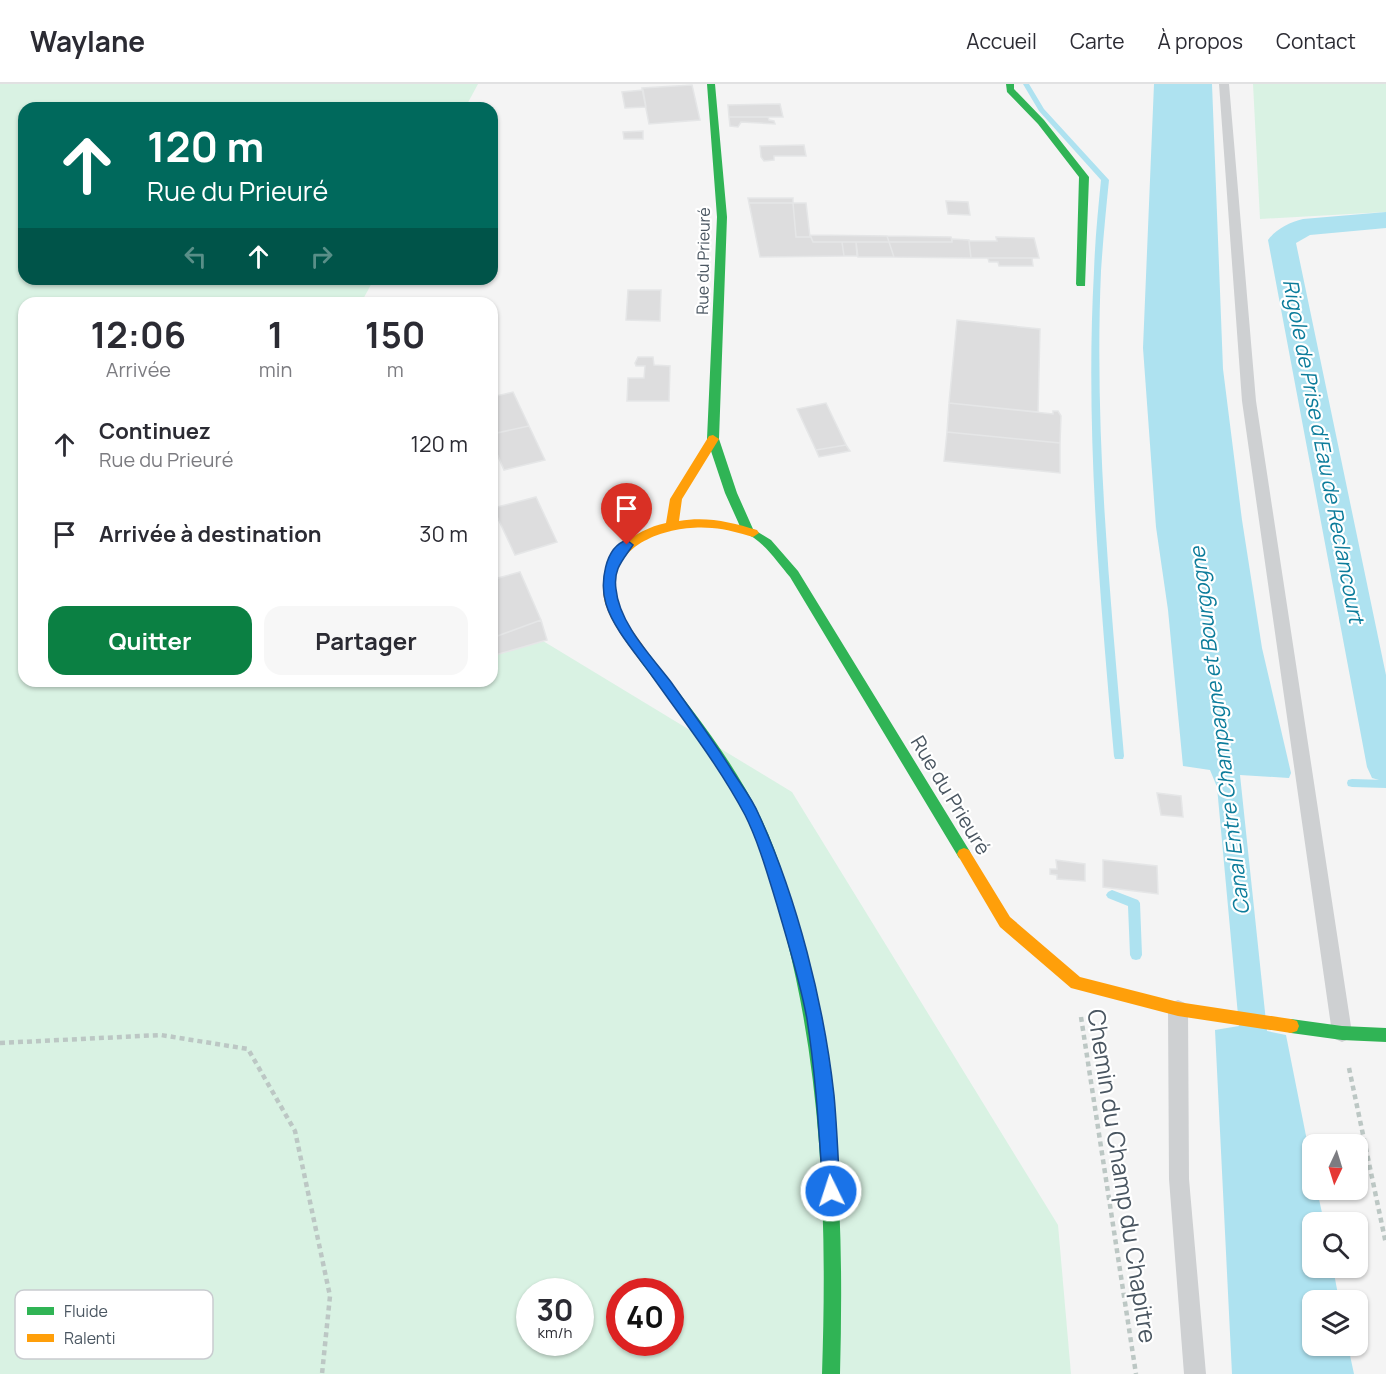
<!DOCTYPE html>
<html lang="fr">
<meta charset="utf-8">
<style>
:root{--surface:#fff;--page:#f7f7f7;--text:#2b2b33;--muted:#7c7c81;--line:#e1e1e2;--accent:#0b8043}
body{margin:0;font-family:Manrope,sans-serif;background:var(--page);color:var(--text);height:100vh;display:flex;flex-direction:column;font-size:22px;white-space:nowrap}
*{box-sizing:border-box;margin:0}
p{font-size:20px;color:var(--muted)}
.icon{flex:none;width:33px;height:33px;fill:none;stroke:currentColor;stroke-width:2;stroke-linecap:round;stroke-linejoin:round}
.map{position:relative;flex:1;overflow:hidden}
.sheet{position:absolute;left:18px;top:213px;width:480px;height:390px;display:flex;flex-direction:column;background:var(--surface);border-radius:18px;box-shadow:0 2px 4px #0004}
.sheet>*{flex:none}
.top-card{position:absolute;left:18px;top:18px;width:480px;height:183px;border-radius:18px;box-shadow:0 2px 4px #0004;background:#00695c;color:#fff;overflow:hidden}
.needle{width:39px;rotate:184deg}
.tools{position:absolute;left:1302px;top:1050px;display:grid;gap:12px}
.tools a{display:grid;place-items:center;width:66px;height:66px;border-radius:12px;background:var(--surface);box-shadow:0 2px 4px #0004;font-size:30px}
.speed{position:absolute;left:516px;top:1194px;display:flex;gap:12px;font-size:30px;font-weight:700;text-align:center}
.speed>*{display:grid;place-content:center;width:78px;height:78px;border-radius:50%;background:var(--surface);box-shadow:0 2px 4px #0004;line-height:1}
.speed small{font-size:15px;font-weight:400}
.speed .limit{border:9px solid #d22;background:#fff;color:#111}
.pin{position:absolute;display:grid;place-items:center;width:51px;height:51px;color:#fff;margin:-62px -26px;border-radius:50% 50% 50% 0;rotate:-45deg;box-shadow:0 0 6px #0007}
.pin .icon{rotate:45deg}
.me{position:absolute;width:66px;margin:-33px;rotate:356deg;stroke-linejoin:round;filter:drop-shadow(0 0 4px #0008)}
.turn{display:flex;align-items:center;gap:21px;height:126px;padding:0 30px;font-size:27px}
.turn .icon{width:78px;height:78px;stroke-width:2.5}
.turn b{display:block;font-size:42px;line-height:51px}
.lanes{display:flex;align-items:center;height:57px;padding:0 30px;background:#0003;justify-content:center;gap:30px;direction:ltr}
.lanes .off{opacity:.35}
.eta{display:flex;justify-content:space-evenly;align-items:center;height:102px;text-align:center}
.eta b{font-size:36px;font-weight:700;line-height:42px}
.button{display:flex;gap:12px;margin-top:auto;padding:12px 30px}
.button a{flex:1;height:69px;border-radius:18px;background:var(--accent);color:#fff;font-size:24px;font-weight:700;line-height:69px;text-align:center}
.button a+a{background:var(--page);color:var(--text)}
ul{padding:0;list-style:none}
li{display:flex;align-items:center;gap:18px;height:90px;padding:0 30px}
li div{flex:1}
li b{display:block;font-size:22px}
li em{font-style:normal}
header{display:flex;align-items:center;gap:36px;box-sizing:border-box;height:84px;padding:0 30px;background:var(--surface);border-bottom:2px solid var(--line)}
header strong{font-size:28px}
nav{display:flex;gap:33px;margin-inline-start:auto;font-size:21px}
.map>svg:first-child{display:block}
.green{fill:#d9f2e3;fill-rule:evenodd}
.water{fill:#aee2f0}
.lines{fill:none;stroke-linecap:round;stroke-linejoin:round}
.stream{fill:#aee2f0;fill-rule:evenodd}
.canal{fill:#aee2f0;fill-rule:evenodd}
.building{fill:#ddddde;stroke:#e5e6e7;stroke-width:1.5}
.path{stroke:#bcc7c4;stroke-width:4.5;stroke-dasharray:5 4;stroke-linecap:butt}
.lane{fill:#ced0d2;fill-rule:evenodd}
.fast{fill:#30b455;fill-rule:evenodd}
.slow{fill:#ff9f0a;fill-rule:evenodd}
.route{fill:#1a73e8;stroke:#114b97;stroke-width:1.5}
.labels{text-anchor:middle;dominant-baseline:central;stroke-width:4.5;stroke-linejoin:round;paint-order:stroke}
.far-street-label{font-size:16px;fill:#4a5661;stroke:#fff}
.street-label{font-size:20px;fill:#4a5661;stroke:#fff}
.water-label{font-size:21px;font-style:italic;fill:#0c7c9b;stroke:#fff}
.near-street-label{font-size:24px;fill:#4a5661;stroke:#fff}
.key{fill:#fff;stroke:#c9ccd0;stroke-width:1.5}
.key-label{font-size:16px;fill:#4a5661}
</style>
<header>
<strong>Waylane</strong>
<nav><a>Accueil</a><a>Carte</a><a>À propos</a><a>Contact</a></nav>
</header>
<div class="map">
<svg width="1386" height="1290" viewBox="0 0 1386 1290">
<rect width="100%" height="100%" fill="#f4f4f4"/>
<path class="green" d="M 0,0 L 478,0 L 465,24 L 24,24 L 24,195 L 374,195 L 361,219 L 24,219 L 24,597 L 492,597 L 492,526 L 792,708 L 1058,1141 L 1071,1290 L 0,1290 ZM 530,1208 L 580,1208 L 580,1258 L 530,1258 ZM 620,1208 L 670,1208 L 670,1258 L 620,1258 Z
M 1253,0 L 1386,0 L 1386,128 L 1260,135 Z"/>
<path class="water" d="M 1154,0 L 1212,0 L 1223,285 L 1242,436 L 1262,564 L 1291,689 L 1289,694 L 1240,691 L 1267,947 L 1286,951 L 1312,1082 L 1312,1106 L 1317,1106 L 1324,1138 L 1312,1138 L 1312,1184 L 1333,1184 L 1339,1216 L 1312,1216 L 1312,1262 L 1348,1262 L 1354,1290 L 1232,1290 L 1215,946 L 1239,942 L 1217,703 L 1210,686 L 1183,682 L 1168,526 L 1156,443 L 1143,264 Z"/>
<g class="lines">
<path class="stream" d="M 1023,0 L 1029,0 L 1044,25 L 1109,96 C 1106,126 1103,156 1101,187 C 1094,348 1110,511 1124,672 L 1123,675 L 1115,675 L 1114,672 C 1100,511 1085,348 1094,187 C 1095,157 1098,126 1101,96 L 1039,27 Z
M 1352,695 L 1386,696 L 1386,704 L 1352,703 L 1348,702 L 1347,699 L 1348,696 Z
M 1112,806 L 1138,816 L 1140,819 L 1142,871 L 1140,875 L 1136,876 L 1132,875 L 1130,871 L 1128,822 L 1108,814 L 1106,811 L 1108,808 Z"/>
<path class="canal" d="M 1386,128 L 1386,144 L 1310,151 L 1296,159 L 1386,591 L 1386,698 L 1372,694 L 1367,683 L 1268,156 C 1276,145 1290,138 1303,135 Z"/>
</g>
<path class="building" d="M 692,1 L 700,36 L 649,40 L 642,4 Z
M 643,6 L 646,23 L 625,24 L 622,8 Z
M 780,20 L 783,33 L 729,33 L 728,21 Z
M 729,33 L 768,33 L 769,36 L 774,37 L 775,40 L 741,38 L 738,43 L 730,42 Z
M 643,47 L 643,55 L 624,55 L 623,48 Z
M 804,61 L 806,72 L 774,72 L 774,76 L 764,77 L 761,73 L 760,62 Z
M 748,114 L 793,114 L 793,119 L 749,119 Z
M 946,117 L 968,118 L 970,131 L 948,130 Z
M 749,119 L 793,119 L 796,153 L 811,153 L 813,158 L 842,158 L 844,172 L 760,173 Z
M 793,119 L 806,119 L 810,153 L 796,153 Z
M 810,151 L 887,152 L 889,158 L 813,158 Z
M 887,152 L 951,153 L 952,158 L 889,158 Z
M 996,153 L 1034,154 L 1039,174 L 971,174 L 969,157 L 997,157 Z
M 952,155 L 969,156 L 971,174 L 894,173 L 889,158 L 952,158 Z
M 842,158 L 856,158 L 857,172 L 844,172 Z
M 856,158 L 889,158 L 894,173 L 858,173 Z
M 988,174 L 1032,174 L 1033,182 L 999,182 L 998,178 L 989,178 Z
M 628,206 L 661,206 L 660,237 L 626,236 Z
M 957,236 L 1040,245 L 1038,328 L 949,319 Z
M 638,273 L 653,273 L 654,281 L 670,282 L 669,317 L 627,317 L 628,294 L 644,294 L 645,282 L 636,282 L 635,279 Z
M 513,308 L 529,342 L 492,350 L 492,313 Z
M 826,319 L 846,361 L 816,366 L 797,325 Z
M 949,319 L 1053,330 L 1053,327 L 1058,327 L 1061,332 L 1060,359 L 947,348 Z
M 529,342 L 545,376 L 504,386 L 492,358 L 492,350 Z
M 947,348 L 1060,359 L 1060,389 L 944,377 Z
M 846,361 L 850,367 L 819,373 L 816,366 Z
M 536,413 L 557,458 L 515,471 L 493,424 Z
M 492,482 L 498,494 L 520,488 L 541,536 L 492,554 Z
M 541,536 L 547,556 L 492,572 L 492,554 Z
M 1157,709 L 1181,712 L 1183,733 L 1161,731 Z
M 1056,776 L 1085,780 L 1085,797 L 1057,795 L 1057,791 L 1050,790 L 1050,785 L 1057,785 Z
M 1103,776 L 1157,782 L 1158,810 L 1103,803 Z"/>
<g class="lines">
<path class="path" d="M 1081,933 L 1136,1290
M 0,959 L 161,951 L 248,965 L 295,1047 L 330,1212 L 322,1290
M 1349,984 L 1386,1160"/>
<path class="lane" d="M 1219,0 L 1229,0 L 1256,317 L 1352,949 L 1349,955 L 1342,958 L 1335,955 L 1332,949 L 1242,317 Z
M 1178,916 L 1185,919 L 1188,925 L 1189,1095 L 1206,1290 L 1184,1290 L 1169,1095 L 1168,925 L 1171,919 Z"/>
<path class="fast" d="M 707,0 L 715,0 L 727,133 L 719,355 L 737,409 L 753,445 L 771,456 L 798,487 L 969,766 L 971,770 L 969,774 L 964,776 L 959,774 L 790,493 C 778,479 761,453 743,449 L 725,409 L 707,355 L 717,133 Z
M 1006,0 L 1014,0 L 1014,5 L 1044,36 L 1089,93 L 1085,202 L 1077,202 L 1076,200 L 1079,93 L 1038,40 L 1007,8 Z
M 645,569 L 650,571 C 689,622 731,673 760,732 C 779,771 791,814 802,857 C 839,999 844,1143 840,1290 L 822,1290 C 827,1143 823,999 787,856 C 776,814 765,770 746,731 C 718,676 678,627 640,577 L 639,574 L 640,571 Z
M 1291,935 L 1342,942 L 1386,944 L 1386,958 L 1342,956 L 1291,949 L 1285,947 L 1283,942 L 1285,937 Z"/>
<path class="slow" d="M 713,351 L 719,355 L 682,415 L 679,437 C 706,432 731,438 757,446 L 759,449 L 753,453 C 739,449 727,445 712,444 C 670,440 604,460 617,514 C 622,538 640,554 651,574 L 645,579 L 640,577 C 628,560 613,542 606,522 C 592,480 628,447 666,439 L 670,415 L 709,352 Z
M 964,764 L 969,766 L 1010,833 L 1080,893 L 1178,918 L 1291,935 L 1297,937 L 1299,942 L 1297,947 L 1291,949 L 1178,932 L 1071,904 L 1000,843 L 957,770 L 959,766 Z"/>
</g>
<path class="route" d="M 627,456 L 633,461 C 623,476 613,485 616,505 C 619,539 651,572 671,598 C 692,628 714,657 733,688 C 742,702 753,716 759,731 C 797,814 824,920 834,1011 C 837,1043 838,1075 840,1107 L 837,1113 L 831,1115 L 825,1113 L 823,1107 C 819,1049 816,992 807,935 C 800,897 788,859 777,821 C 768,792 759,759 745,731 C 719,682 684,637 652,592 C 637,571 613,544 606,520 C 600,500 604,463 627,456 Z"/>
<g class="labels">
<g class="far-street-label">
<text transform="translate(703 177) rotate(-89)">Rue du Prieuré</text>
</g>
<g class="street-label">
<text transform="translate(951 711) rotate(59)">Rue du Prieuré</text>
</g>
<g class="water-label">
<text transform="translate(1324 367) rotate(79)">Rigole de Prise d'Eau de Reclancourt</text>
<text transform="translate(1219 647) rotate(-97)">Canal Entre Champagne et Bourgogne</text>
</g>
<g class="near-street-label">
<text transform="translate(1123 1092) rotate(81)">Chemin du Champ du Chapitre</text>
</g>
</g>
<rect x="15" y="1206" width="198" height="69" rx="9" class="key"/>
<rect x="27" y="1223" width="27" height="8" fill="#30b455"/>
<rect x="27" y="1250" width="27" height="8" fill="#ff9f0a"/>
<g class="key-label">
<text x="64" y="1233">Fluide</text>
<text x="64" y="1260">Ralenti</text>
</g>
</svg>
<div class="tools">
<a><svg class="needle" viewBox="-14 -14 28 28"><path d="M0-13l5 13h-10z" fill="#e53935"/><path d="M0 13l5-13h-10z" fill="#7c7c81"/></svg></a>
<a><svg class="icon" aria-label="search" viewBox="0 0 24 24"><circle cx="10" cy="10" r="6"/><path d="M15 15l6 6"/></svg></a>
<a><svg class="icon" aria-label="layers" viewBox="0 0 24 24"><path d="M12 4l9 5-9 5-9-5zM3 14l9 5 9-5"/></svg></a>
</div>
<div class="speed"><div>30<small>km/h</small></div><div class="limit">40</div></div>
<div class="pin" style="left:627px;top:461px;background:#d93025"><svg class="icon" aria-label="arrive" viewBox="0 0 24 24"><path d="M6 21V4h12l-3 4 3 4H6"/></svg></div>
<svg class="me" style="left:831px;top:1107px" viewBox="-20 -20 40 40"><circle r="17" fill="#1a73e8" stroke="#fff" stroke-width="3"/><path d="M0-11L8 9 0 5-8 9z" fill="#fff"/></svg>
<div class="top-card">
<div class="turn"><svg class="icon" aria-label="ahead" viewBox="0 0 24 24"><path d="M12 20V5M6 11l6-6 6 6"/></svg><div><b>120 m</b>Rue du Prieuré</div></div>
<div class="lanes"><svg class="icon off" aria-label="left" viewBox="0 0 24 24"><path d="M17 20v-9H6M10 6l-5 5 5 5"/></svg><svg class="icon" aria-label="ahead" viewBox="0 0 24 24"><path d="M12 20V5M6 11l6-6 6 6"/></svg><svg class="icon off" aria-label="right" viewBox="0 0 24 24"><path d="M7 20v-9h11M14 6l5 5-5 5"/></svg></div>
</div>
<section class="sheet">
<div class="eta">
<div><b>12:06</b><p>Arrivée</p></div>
<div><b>1</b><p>min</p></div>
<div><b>150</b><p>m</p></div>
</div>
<ul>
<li><svg class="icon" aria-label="ahead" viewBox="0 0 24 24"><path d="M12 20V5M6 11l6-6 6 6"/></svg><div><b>Continuez</b><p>Rue du Prieuré</p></div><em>120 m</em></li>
<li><svg class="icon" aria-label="arrive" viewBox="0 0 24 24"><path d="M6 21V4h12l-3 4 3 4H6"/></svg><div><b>Arrivée à destination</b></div><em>30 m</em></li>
</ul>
<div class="button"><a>Quitter</a><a>Partager</a></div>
</section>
</div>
